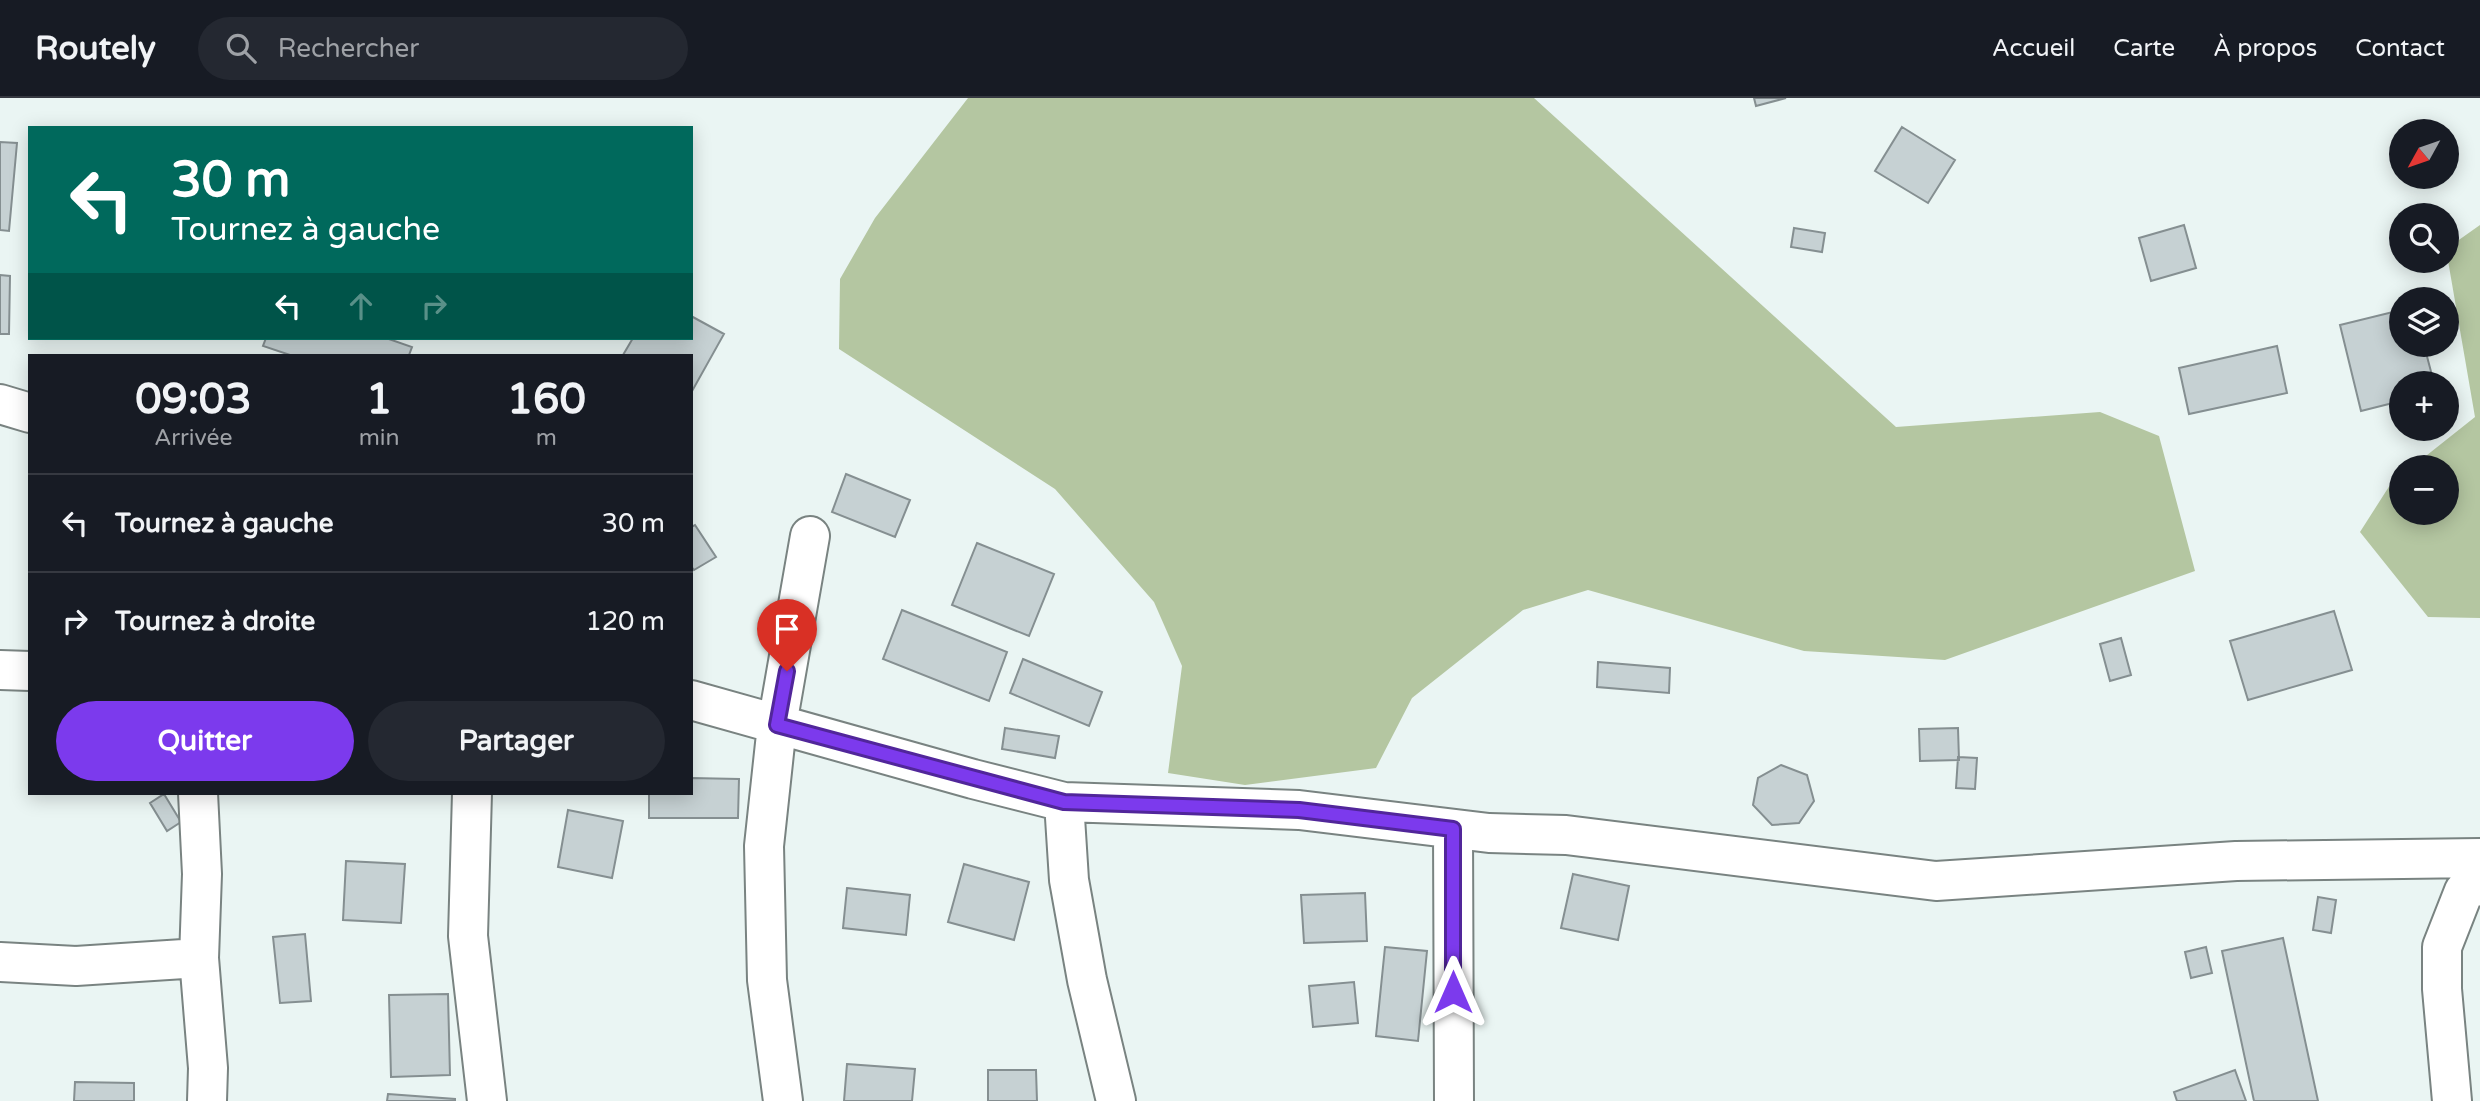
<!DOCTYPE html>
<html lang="fr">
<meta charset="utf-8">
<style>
:root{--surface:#171b24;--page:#242831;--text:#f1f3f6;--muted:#9ea1a6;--line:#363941;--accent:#7c3aed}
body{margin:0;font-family:"Varela Round",sans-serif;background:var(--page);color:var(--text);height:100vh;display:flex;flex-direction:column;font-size:26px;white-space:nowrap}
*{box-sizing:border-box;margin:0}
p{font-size:23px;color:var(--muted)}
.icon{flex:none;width:38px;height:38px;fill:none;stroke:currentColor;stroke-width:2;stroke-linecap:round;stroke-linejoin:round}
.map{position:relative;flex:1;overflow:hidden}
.sheet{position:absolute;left:28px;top:256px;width:665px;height:441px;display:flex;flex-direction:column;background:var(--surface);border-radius:0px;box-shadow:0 4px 18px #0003}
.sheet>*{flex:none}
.guide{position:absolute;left:28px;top:28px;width:665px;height:214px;border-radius:0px;box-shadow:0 4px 18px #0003;background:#00695c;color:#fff;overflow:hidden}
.needle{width:46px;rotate:230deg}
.controls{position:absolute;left:2389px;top:21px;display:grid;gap:14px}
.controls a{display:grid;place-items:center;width:70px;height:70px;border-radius:50%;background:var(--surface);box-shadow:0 4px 18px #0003;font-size:35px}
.pin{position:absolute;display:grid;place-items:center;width:60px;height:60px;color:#fff;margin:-72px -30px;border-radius:50% 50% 50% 0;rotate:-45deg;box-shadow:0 0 7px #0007}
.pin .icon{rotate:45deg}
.me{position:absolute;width:77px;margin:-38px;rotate:0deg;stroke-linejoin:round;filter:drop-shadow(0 0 5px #0008)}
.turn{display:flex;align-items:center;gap:24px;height:147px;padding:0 28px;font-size:32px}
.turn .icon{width:91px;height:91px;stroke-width:2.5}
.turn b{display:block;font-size:49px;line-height:60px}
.lanes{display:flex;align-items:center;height:66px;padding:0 28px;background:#0003;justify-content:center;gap:35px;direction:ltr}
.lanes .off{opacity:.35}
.eta{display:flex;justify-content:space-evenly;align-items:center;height:119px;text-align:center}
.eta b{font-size:42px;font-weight:700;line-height:49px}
.cta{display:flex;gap:14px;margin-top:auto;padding:14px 28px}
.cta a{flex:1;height:80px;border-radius:42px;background:var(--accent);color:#fff;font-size:28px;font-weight:700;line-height:80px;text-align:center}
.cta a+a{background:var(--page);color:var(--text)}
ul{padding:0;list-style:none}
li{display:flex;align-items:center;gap:21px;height:98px;padding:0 28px;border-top:2px solid var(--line)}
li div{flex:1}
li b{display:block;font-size:26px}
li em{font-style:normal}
header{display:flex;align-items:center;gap:42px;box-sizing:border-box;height:98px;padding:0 35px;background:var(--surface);border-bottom:2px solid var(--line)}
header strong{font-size:33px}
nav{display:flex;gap:38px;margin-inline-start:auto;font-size:24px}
.search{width:490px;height:63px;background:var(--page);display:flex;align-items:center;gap:18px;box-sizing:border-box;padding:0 24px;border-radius:38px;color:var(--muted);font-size:26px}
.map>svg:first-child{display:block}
.green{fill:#b4c6a1}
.building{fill:#c6d1d3;stroke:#858f91;stroke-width:2}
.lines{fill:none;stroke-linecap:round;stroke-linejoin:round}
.minor-casing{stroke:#798381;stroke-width:42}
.minor{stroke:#fff;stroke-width:38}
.route-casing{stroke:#51269a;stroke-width:18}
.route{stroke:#7c3aed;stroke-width:12}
</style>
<header>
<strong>Routely</strong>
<div class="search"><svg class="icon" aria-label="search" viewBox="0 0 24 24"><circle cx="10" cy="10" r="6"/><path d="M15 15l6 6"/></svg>Rechercher</div>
<nav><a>Accueil</a><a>Carte</a><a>À propos</a><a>Contact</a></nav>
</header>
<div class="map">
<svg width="2480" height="1003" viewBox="0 0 2480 1003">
<rect width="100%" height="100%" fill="#eaf5f3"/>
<path class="green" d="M 968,0 L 1534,0 L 1896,329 L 2100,314 L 2159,338 L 2195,473 L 1945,562 L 1804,553 L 1588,492 L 1523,512 L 1412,600 L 1376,670 L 1245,687 L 1168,675 L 1182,568 L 1154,504 L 1055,391 L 839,251 L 840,181 L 875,120 Z
M 2480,127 L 2480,520 L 2428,519 L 2360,434 L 2390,387 L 2401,378 L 2401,415 L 2446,415 L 2446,369 L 2412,369 L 2475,319 L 2446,151 Z"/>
<path class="building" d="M 1754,0 L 1786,0 L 1756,8 Z
M 1902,29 L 1955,62 L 1928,105 L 1875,73 Z
M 0,44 L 17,45 L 9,133 L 0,132 Z
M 2184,127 L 2196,170 L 2151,183 L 2139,140 Z
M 1794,130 L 1825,135 L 1822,154 L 1791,149 Z
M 0,177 L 10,178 L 9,236 L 0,236 Z
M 2401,212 L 2401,247 L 2424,247 L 2434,285 L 2401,285 L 2401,303 L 2361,313 L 2340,227 Z
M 691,218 L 724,236 L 691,295 L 691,257 L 623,257 L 633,240 L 691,240 Z
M 266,240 L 386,240 L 412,249 L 409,257 L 290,257 L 263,248 Z
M 2277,248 L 2287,295 L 2189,316 L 2179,270 Z
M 846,376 L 910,402 L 895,439 L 832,414 Z
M 695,427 L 716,459 L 694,472 L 691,468 L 691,429 Z
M 977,445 L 1054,476 L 1029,538 L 952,507 Z
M 902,512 L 1007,554 L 989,603 L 883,561 Z
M 2334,513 L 2352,572 L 2248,602 L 2230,543 Z
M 2121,540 L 2131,577 L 2110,583 L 2100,546 Z
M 1023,561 L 1102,594 L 1089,628 L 1010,595 Z
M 1598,564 L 1670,570 L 1669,595 L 1597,589 Z
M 1005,630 L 1059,638 L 1055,660 L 1002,651 Z
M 1958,630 L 1959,662 L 1920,663 L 1919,631 Z
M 1958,659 L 1977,660 L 1975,691 L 1956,690 Z
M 1781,667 L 1807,677 L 1814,703 L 1799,725 L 1772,727 L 1753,707 L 1758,680 Z
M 691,680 L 739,681 L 738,720 L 649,720 L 649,695 L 691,695 Z
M 164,696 L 181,724 L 167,733 L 150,705 Z
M 568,712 L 623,723 L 612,780 L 558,769 Z
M 346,763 L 405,766 L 401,825 L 343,822 Z
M 964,766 L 1029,784 L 1014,842 L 948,824 Z
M 1573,776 L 1629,788 L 1618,842 L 1561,830 Z
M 847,790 L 910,797 L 906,837 L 843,830 Z
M 1365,795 L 1367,843 L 1304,845 L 1301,797 Z
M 2318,799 L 2336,802 L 2331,835 L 2313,832 Z
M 305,836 L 311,903 L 280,905 L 273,839 Z
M 2283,840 L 2318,1003 L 2254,1003 L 2222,853 Z
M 1385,849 L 1427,853 L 1418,943 L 1376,938 Z
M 2206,849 L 2212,875 L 2191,880 L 2185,854 Z
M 1354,884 L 1358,925 L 1313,929 L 1309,888 Z
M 448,896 L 450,977 L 391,979 L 389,897 Z
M 847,966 L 915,971 L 912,1003 L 844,1003 Z
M 988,972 L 1036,972 L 1037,1003 L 988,1003 Z
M 2235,972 L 2246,1003 L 2177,1003 L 2174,994 Z
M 75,984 L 134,985 L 134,1003 L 74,1003 Z
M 388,996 L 455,1001 L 455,1003 L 387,1003 Z"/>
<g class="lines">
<g class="minor-casing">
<path id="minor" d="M 0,306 L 30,315
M 0,572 L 30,573
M 691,602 L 973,681 L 1064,704 L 1299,712 L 1489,735 L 1566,737 L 1936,783 L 2236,763 L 2480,760
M 198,695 L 202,776 L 199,860 L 208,970 L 207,1003
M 472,695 L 468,838 L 487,1003
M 1064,704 L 1069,782 L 1087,882 L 1116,1003
M 1453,731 L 1454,1003
M 0,864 L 76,868 L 199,860
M 783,1003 L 767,882 L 764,748 L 777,627 L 810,438
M 2452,1003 L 2442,891 L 2442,849 L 2464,793 L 2480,787"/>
</g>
<use href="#minor" class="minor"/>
</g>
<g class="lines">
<g class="route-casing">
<path id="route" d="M 787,573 L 777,627 L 1064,704 L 1299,712 L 1453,731 L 1453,894"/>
</g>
<use href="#route" class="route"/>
</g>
</svg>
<div class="controls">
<a><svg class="needle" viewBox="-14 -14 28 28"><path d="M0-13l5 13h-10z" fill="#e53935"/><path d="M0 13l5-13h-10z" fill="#9ea1a6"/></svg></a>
<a><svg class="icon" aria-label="search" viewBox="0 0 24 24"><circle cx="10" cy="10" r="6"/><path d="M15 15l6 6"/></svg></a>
<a><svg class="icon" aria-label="layers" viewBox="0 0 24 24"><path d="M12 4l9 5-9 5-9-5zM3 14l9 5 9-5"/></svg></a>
<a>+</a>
<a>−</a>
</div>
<div class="pin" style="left:787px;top:573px;background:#d93025"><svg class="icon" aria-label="arrive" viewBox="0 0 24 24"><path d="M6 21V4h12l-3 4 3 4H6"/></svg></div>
<svg class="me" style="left:1453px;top:894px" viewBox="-20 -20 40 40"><path d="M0-17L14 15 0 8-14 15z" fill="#7c3aed" stroke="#fff" stroke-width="4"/></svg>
<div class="guide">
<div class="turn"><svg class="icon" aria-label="left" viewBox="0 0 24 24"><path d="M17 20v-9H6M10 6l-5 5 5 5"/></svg><div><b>30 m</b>Tournez à gauche</div></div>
<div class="lanes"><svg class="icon" aria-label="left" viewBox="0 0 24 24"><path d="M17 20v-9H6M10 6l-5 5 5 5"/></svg><svg class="icon off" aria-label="ahead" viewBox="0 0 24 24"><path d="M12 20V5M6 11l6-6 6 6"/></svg><svg class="icon off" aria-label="right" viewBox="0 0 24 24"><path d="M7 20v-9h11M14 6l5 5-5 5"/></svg></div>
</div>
<section class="sheet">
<div class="eta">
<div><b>09:03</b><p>Arrivée</p></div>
<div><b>1</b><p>min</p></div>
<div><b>160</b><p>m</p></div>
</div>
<ul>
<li><svg class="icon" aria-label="left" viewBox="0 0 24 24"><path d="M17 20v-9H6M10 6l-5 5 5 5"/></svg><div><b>Tournez à gauche</b></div><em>30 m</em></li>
<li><svg class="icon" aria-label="right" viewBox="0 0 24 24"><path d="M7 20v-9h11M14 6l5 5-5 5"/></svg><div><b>Tournez à droite</b></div><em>120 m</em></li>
</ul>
<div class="cta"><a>Quitter</a><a>Partager</a></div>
</section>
</div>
